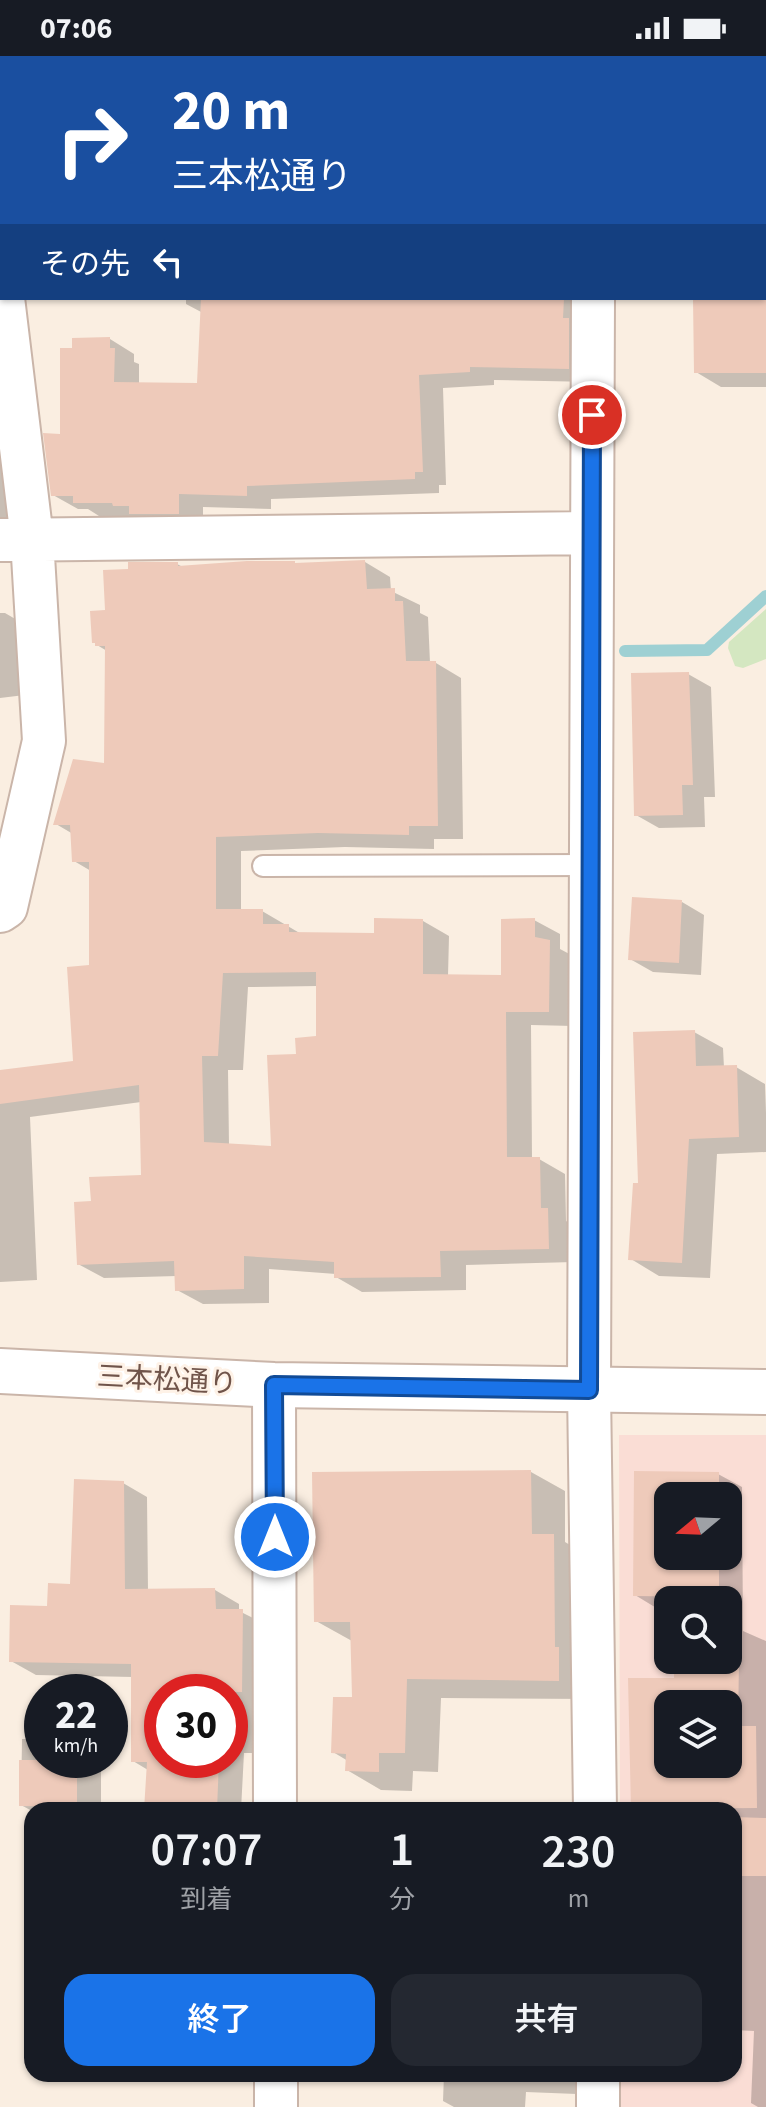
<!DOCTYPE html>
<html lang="ja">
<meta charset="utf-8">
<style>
:root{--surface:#171b24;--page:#242831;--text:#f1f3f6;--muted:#9ea1a6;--accent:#1a73e8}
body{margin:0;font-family:"Source Sans 3","Noto Sans JP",sans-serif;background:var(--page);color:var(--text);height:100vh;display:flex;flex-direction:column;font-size:30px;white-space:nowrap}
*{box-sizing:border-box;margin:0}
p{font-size:26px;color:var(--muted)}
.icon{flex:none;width:44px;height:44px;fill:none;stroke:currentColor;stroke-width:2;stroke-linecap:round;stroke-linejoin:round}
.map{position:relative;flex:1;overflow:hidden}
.drawer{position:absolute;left:24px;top:1746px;width:718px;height:280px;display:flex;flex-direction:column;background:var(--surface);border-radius:24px;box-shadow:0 2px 6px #0004}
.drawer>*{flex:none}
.top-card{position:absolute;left:0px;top:0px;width:766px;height:244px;box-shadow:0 2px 6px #0004;background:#1a4fa0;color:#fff;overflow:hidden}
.needle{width:52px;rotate:251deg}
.tools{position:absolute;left:654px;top:1426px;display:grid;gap:16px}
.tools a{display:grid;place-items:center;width:88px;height:88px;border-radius:16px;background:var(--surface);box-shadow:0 2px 6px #0004;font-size:40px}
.speed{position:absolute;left:24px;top:1618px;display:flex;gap:16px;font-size:40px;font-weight:700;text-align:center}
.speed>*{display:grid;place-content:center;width:104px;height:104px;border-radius:50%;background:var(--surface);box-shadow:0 2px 6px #0004;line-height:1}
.speed small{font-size:20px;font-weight:400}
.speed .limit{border:12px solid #d22;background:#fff;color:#111}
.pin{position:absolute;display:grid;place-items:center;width:68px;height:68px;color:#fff;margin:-34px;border:4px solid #fff;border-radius:50%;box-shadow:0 2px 8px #0007}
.me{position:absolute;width:88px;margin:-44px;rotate:0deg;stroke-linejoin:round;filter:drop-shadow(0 0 6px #0008)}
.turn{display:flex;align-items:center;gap:28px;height:168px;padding:0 40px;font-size:36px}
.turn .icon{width:104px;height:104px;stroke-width:2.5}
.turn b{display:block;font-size:56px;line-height:68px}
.then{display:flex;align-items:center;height:76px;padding:0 40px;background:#0003;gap:16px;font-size:30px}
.eta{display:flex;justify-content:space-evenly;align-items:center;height:136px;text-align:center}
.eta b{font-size:48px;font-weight:600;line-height:56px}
.action{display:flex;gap:16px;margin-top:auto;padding:16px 40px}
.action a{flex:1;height:92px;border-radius:24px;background:var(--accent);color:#fff;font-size:32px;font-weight:600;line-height:92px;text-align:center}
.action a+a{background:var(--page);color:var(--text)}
.status{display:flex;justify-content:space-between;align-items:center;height:56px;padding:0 40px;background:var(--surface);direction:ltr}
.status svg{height:22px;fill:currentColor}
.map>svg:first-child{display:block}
.commercial{fill:#faddd5;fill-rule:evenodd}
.green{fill:#d4e7c1}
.shadow{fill:#0003;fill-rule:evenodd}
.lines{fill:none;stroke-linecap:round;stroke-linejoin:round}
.stream{stroke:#9ed0d3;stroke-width:12}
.building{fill:#eecaba;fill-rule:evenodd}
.service-casing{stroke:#cab5a9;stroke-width:24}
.minor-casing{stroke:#cab5a9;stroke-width:46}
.tertiary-casing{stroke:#cab5a9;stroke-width:48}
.service{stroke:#fff;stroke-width:20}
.minor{stroke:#fff;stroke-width:42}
.tertiary{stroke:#fff;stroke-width:44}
.route-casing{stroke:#114b97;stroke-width:20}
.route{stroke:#1a73e8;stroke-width:14}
.labels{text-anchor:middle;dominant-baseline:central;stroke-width:6;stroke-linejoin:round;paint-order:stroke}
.street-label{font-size:28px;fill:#70544a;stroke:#fef2e7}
</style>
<div class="status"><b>07:06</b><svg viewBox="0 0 49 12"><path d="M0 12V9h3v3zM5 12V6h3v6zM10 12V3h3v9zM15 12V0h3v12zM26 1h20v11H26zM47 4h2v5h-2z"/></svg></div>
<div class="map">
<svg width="766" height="2051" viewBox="0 0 766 2051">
<rect width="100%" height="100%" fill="#faeee1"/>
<path class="commercial" d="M 619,1379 L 766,1379 L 766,2051 L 620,2051 L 620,2018 L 734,2018 L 734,1754 L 620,1754 ZM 668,1440 L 728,1440 L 728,1500 L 668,1500 ZM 668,1544 L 728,1544 L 728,1604 L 668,1604 ZM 668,1648 L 728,1648 L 728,1708 L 668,1708 Z"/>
<path class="green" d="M 766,553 L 766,603 L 743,612 L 735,610 L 728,592 L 729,586 Z"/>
<path class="shadow" d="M 0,0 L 594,0 L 594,2 L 2,2 L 2,6 Z
M 653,0 L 766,0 L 766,54 L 764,2 L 653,2 Z
M 764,194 L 766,194 L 766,331 L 721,331 L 696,316 L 695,242 L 764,242 Z
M 186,242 L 592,242 L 593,326 L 494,324 L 494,329 L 443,332 L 446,429 L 439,429 L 439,437 L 271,443 L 271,453 L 203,451 L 203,471 L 140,463 L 134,460 L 99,460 L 88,453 L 78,453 L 53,439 L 62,380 L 110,283 L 134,298 L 134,306 L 139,308 L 139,328 L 199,329 L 203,257 L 186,248 Z
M 0,389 L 26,463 L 0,463 Z
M 365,506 L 390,521 L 391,535 L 420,549 L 420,557 L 428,561 L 430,607 L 436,607 L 461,622 L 463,783 L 434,783 L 434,793 L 345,791 L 241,795 L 241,855 L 262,855 L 303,879 L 376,879 L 423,865 L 449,880 L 448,920 L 503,921 L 534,864 L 560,878 L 560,893 L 575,901 L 574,970 L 531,969 L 532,1103 L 539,1103 L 565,1118 L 566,1165 L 573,1169 L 574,1206 L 466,1209 L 466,1234 L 362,1236 L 336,1221 L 336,1218 L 269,1213 L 269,1247 L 203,1248 L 177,1234 L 177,1220 L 104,1222 L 78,1208 L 93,1147 L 143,1121 L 141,1046 L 30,1061 L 37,1224 L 0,1226 L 0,1016 L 75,1007 L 91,911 L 91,815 L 74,805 L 73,778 L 56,768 L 106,709 L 107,595 L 97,589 L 108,556 L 177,508 L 183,511 ZM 318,930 L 318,982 L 298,1000 L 273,1092 L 229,1089 L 228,1014 L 243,1014 L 248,931 Z
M 0,557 L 5,557 L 29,571 L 33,638 L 0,642 Z
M 688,618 L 711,631 L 715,741 L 704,741 L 705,771 L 659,772 L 636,759 Z
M 682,846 L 704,859 L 701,919 L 653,916 L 630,903 Z
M 694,976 L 723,992 L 724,1012 L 736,1011 L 765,1028 L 766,1057 L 766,1126 L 766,1096 L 717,1098 L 710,1222 L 659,1220 L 631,1203 L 640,1130 Z
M 531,1416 L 565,1435 L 565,1486 L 587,1499 L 592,1643 L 441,1642 L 438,1716 L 413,1715 L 412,1735 L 381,1734 L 347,1714 L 348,1705 L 333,1696 L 354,1643 L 352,1585 L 316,1565 Z
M 636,1417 L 718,1418 L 742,1431 L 743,1575 L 766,1585 L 766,2051 L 758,2051 L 751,2047 L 754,1975 L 734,1974 L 734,1754 L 633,1754 L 630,1624 L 676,1624 L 676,1604 L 728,1604 L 728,1544 L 668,1544 L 668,1553 L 658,1553 L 635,1539 ZM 668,1440 L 728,1440 L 728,1500 L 668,1500 ZM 668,1648 L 728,1648 L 728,1708 L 668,1708 Z
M 123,1427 L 147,1441 L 148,1534 L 215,1534 L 239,1548 L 239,1555 L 267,1569 L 263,1697 L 244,1697 L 241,1754 L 146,1754 L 148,1714 L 133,1705 L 133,1621 L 36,1619 L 11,1605 L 49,1552 L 71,1530 ZM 162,1636 L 230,1636 L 230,1704 L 162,1704 Z
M 22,1683 L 42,1683 L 42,1704 L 101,1704 L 101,1754 L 32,1755 L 21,1749 Z
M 444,2018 L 578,2018 L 577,2038 L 526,2036 L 525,2051 L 454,2051 L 443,2045 Z"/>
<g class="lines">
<path class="stream" d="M 625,595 L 707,594 L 766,540"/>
</g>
<path class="building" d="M 201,242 L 564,242 L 563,262 L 569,262 L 569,313 L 470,311 L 470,316 L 419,319 L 423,416 L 415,416 L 415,423 L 247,430 L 247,440 L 179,438 L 179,458 L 129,458 L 129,450 L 113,450 L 112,447 L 73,447 L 73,440 L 51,440 L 43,377 L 60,378 L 60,292 L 72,292 L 72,282 L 110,281 L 110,292 L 115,292 L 114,326 L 197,327 Z
M 693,242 L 766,242 L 766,317 L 694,317 Z
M 365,504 L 367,533 L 395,532 L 395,545 L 403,545 L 406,605 L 436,605 L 438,770 L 409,770 L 409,779 L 318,777 L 216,781 L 216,853 L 263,853 L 263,868 L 289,868 L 289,876 L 374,877 L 374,862 L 423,863 L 423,918 L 501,919 L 501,863 L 535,862 L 535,881 L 550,884 L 549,956 L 506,956 L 507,1101 L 540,1101 L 541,1152 L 548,1152 L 549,1193 L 440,1195 L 441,1221 L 334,1222 L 334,1206 L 244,1200 L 244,1233 L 175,1235 L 174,1205 L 77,1209 L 74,1146 L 91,1145 L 89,1121 L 141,1119 L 139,1029 L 0,1048 L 0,1014 L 73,1005 L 67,911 L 89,909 L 89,806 L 72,806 L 70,769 L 53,769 L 73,703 L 104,707 L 105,590 L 95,590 L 95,587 L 92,587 L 90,555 L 105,554 L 103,514 L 128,513 L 128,506 L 178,506 L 178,510 L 247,505 L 295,505 L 295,507 ZM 316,916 L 316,980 L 295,982 L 296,998 L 267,999 L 271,1090 L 204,1086 L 202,1000 L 218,1000 L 223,917 Z
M 689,616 L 693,729 L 682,729 L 683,759 L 634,760 L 631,617 Z
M 632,841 L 682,844 L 679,907 L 628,904 Z
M 695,974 L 696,1010 L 737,1009 L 739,1081 L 689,1083 L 682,1207 L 628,1204 L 633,1127 L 638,1127 L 633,976 Z
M 531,1414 L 532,1478 L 554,1478 L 555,1591 L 559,1591 L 559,1625 L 407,1623 L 405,1697 L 379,1697 L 379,1716 L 345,1715 L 346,1698 L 331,1697 L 333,1641 L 352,1641 L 350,1566 L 314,1566 L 312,1416 Z
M 634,1415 L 719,1416 L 719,1440 L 668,1440 L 668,1500 L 719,1500 L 719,1541 L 633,1540 Z
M 74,1423 L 124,1425 L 125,1533 L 215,1532 L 216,1553 L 243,1553 L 242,1636 L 162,1636 L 162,1704 L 219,1704 L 217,1754 L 144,1754 L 147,1706 L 131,1706 L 131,1608 L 9,1606 L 10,1549 L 47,1550 L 48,1527 L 70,1528 Z
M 674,1604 L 739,1604 L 738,1670 L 756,1670 L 757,1752 L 631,1753 L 628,1622 L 674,1622 ZM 668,1648 L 728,1648 L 728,1708 L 668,1708 Z
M 19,1704 L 77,1704 L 77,1751 L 19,1750 Z
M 734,1761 L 766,1762 L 766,1820 L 734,1820 Z"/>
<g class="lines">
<g class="service-casing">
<path id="service" d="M 263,810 L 591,809"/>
</g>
<g class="minor-casing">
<path id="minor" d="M 619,2 L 619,0
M 764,169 L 766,169
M 0,172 L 2,171
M 593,242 L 589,1334 L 595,1754
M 0,484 L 592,477
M 0,855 L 6,851 L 44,685 L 32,483 L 3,242
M 274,1329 L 275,1754
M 276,2018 L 276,2051
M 598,2018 L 598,2051"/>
</g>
<g class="tertiary-casing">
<path id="tertiary" d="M 0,1315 L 274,1329 L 766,1336"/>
</g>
<use href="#service" class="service"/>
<use href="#minor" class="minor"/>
<use href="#tertiary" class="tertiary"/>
</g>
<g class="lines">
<g class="route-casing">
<path id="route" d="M 275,1481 L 274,1329 L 589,1334 L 592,359"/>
</g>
<use href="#route" class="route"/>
</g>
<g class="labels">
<g class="street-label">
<text transform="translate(167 1324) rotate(3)">三本松通り</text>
</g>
</g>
</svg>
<div class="tools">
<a><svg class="needle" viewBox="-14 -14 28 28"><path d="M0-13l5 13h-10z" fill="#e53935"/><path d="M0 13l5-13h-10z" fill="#9ea1a6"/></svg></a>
<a><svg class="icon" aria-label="search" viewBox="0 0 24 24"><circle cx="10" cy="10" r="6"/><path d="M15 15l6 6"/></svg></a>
<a><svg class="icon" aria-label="layers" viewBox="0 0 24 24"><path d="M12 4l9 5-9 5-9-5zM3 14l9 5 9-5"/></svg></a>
</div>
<div class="speed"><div>22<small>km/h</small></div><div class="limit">30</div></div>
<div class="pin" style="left:592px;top:359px;background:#d93025"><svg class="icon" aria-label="arrive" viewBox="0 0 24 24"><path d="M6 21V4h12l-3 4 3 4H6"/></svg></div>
<svg class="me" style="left:275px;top:1481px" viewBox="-20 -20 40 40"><circle r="17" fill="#1a73e8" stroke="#fff" stroke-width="3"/><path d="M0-11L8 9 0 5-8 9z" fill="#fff"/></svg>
<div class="top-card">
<div class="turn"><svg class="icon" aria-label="right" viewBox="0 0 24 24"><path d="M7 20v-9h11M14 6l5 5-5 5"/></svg><div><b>20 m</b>三本松通り</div></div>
<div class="then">その先<svg class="icon" aria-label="left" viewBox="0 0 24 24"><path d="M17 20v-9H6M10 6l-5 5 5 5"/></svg></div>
</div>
<section class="drawer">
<div class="eta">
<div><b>07:07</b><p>到着</p></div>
<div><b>1</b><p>分</p></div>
<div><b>230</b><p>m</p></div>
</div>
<div class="action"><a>終了</a><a>共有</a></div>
</section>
</div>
